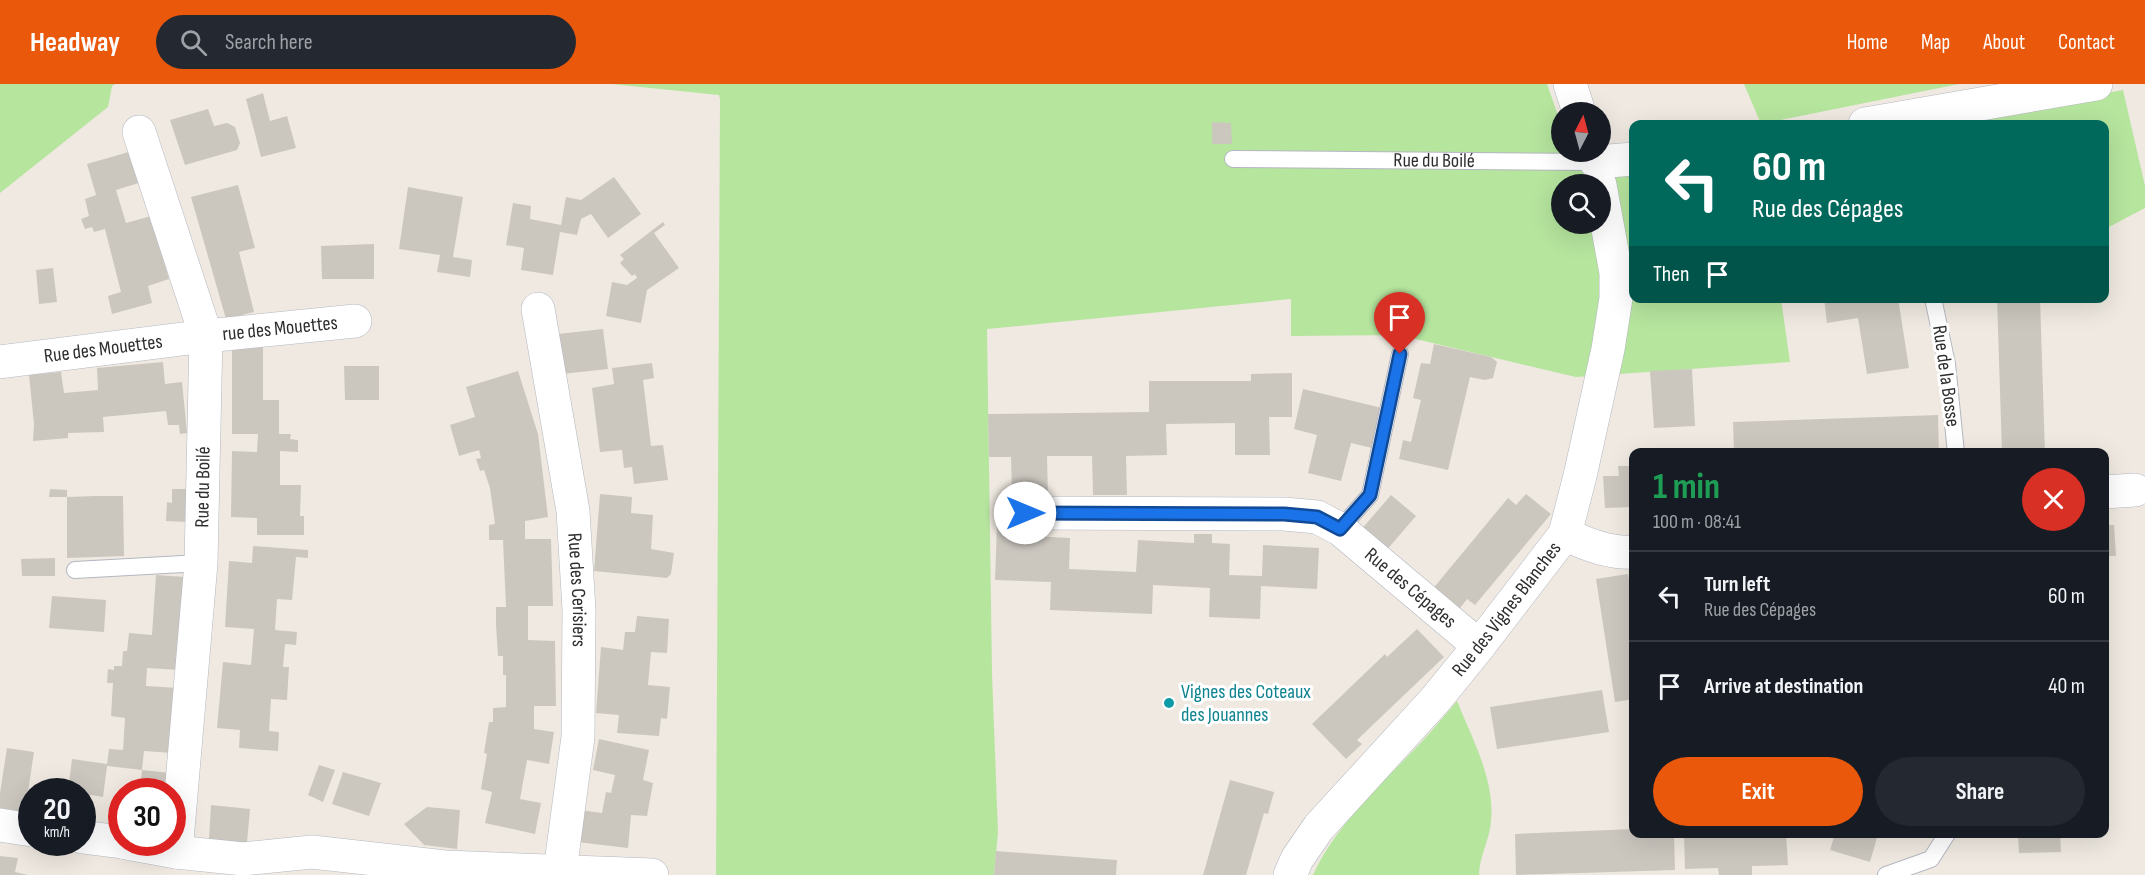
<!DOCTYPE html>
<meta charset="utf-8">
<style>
:root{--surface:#171b24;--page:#242831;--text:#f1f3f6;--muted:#9ea1a6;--line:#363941;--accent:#ea580c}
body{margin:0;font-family:"Sofia Sans Condensed",sans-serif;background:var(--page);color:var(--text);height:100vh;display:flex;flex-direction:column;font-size:22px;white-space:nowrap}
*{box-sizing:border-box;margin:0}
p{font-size:20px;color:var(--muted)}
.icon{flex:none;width:33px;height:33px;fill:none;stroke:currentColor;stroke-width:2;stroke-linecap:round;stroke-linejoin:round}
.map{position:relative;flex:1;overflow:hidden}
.sheet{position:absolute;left:1629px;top:364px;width:480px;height:390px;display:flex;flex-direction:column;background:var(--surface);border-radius:12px;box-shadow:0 6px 24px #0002}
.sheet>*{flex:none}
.top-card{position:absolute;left:1629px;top:36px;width:480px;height:183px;border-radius:12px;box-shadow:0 6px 24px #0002;background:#00695c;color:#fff;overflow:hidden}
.needle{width:39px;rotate:6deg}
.fabs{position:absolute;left:1551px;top:18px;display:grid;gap:12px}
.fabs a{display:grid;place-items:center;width:60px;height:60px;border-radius:50%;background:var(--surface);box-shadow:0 6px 24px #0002;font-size:30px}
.speed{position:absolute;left:18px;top:694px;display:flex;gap:12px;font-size:30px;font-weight:700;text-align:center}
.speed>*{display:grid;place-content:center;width:78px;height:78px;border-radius:50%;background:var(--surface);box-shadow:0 6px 24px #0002;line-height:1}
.speed small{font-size:15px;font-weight:400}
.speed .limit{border:9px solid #d22;background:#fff;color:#111}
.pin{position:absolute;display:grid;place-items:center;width:51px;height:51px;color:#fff;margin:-62px -26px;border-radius:50% 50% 50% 0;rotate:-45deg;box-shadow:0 0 6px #0007}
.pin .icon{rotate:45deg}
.me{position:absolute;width:66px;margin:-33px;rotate:90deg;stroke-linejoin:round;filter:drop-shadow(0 0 4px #0008)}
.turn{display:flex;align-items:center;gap:21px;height:126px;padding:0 24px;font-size:27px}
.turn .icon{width:78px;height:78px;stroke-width:2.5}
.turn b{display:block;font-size:42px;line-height:51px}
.then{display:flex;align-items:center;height:57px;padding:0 24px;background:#0003;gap:12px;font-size:22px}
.round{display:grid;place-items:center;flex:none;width:63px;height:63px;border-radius:32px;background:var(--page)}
.summary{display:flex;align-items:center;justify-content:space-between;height:102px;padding:0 24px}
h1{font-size:36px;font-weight:700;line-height:45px;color:#1e9e55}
.cta{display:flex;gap:12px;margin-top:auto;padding:12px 24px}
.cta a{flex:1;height:69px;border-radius:36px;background:var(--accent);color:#fff;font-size:24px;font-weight:700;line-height:69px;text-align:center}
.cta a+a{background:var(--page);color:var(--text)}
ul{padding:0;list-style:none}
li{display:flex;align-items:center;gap:18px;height:90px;padding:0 24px;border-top:2px solid var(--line)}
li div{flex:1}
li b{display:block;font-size:22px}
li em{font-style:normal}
header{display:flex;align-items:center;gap:36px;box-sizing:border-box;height:84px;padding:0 30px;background:var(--accent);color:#fff}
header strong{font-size:28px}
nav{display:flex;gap:33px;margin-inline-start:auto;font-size:21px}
.search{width:420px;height:54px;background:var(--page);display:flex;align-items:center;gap:15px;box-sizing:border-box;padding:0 21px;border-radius:33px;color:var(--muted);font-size:22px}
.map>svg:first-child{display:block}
.green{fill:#b6e59e;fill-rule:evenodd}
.building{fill:#cbc7bf}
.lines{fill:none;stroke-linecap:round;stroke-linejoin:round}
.lane-casing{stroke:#b4b7c1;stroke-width:18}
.street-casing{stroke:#b4b7c1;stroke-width:34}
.lane{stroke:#fff;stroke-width:16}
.street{stroke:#fff;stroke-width:33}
.route-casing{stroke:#114b97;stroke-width:15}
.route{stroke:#1a73e8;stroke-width:10}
.culture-dot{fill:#0f9aa8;stroke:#fff;stroke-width:2}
.labels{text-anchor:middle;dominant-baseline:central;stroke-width:6;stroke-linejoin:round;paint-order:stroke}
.street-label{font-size:20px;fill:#2e2e2e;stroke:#fff}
.culture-label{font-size:20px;fill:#0d838f;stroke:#fff;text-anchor:start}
</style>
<header>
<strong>Headway</strong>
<div class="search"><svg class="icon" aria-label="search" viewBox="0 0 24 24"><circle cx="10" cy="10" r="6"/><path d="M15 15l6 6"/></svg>Search here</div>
<nav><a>Home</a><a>Map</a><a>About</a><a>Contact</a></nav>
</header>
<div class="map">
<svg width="2145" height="791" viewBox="0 0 2145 791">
<rect width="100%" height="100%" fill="#efe9e1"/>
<path class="green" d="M 0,0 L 115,0 L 112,2 L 108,23 L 0,109 Z
M 611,0 L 1547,0 L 1561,40 L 1562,68 L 1571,68 L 1577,84 L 1633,81 L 1634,214 L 1781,215 L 1790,278 L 1576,293 L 1399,251 L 1291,252 L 1291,215 L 987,245 L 992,589 L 998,749 L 994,791 L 716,791 L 720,15 L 719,11 ZM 1562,100 L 1600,100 L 1600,140 L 1562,140 Z
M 1744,0 L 1959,0 L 1761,40 Z
M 2123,6 L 2145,102 L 2145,124 L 2107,144 L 2105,145 L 2104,40 L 1934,40 Z
M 1457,617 C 1472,654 1495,696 1491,737 C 1490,755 1479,773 1479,791 L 1313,791 C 1335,744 1372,709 1408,672 C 1425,655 1441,636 1457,617 Z"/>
<path class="building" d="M 263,9 L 270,37 L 287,32 L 296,64 L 261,73 L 246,15 Z
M 208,25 L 214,42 L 227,39 L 235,43 L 240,59 L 237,66 L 185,81 L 170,36 Z
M 1212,38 L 1231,39 L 1232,60 L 1212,60 Z
M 132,67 L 142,98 L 116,106 L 126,139 L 151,132 L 169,195 L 148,202 L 152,219 L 112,230 L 108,212 L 121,208 L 105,145 L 94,148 L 92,143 L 85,145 L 81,135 L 89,132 L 85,115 L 96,111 L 87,80 Z
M 614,93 L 641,130 L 608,154 L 591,130 L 581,135 L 577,151 L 560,148 L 553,191 L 521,186 L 524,164 L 506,161 L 513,119 L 531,122 L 530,135 L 561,141 L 566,113 L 581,116 Z
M 238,101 L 255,164 L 239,168 L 254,228 L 226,235 L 191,113 Z
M 408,103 L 463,113 L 453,173 L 472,176 L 470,193 L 437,188 L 440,171 L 399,165 Z
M 663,138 L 665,141 L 654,149 L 679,184 L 647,206 L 641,239 L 606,232 L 612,198 L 627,201 L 637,194 L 635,190 L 632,192 L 620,179 L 624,175 L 620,171 Z
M 374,160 L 374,195 L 322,195 L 321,162 Z
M 53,184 L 57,218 L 39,220 L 36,186 Z
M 1824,214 L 1898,214 L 1909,284 L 1867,290 L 1858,234 L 1827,239 Z
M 1997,214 L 2040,214 L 2045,369 L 2002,369 Z
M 603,245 L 608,285 L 562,290 L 558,250 Z
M 232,256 L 263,256 L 263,316 L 279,316 L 279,350 L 291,350 L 290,355 L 298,356 L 298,368 L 280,367 L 280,401 L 301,401 L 300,432 L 304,432 L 304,451 L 257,451 L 257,434 L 231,433 L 232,367 L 257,368 L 258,350 L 232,350 Z
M 1434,260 L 1491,273 L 1497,278 L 1493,294 L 1485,296 L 1470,293 L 1448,386 L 1399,375 L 1403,356 L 1411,358 L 1421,316 L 1413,314 L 1421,279 L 1430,280 Z
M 163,278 L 165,300 L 182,298 L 187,349 L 180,350 L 179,341 L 168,341 L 166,327 L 103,333 L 104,348 L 68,349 L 68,354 L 33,357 L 34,340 L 29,291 L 61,288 L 64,309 L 98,306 L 97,284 Z
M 652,279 L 654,294 L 643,296 L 651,362 L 663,361 L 668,396 L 634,400 L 632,383 L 624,384 L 622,366 L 600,368 L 592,304 L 614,300 L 612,284 Z
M 344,282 L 379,282 L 379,316 L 345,316 Z
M 1692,285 L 1695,342 L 1654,344 L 1650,287 Z
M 518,287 L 538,350 L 548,433 L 525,437 L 525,455 L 551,455 L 552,488 L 553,522 L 528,522 L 528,556 L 555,557 L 556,622 L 534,622 L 534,645 L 554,648 L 549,680 L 527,676 L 520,715 L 541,719 L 535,750 L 485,739 L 492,708 L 481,705 L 487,670 L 484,669 L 489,638 L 493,638 L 493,624 L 506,623 L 506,591 L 503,591 L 503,572 L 498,572 L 496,541 L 496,523 L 506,523 L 503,456 L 489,456 L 489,441 L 495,440 L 490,404 L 484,386 L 480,387 L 476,375 L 481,374 L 479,366 L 459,372 L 450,341 L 475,333 L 466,303 Z
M 1292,289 L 1292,333 L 1269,333 L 1270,371 L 1235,371 L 1235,339 L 1166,340 L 1167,371 L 1126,372 L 1127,411 L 1093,411 L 1092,372 L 1047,372 L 1048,412 L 1012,411 L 1011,373 L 989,373 L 988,330 L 1149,328 L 1149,297 L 1251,297 L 1251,290 Z
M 1303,305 L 1382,324 L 1372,364 L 1351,359 L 1341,397 L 1308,389 L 1317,351 L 1294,345 Z
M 1938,331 L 1939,369 L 1734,369 L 1733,338 Z
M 1618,382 L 1634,382 L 1634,423 L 1605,424 L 1603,392 L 1619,392 Z
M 50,405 L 67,406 L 67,413 L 49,413 Z
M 172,405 L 188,405 L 187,438 L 166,437 L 167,418 L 172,419 Z
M 600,410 L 632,413 L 631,429 L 653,431 L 651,465 L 674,469 L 671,490 L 667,494 L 594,487 Z
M 1526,410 L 1551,430 L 1475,521 L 1467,515 L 1457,528 L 1431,507 L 1508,414 L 1516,421 Z
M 1391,411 L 1416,432 L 1385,468 L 1360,447 Z
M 95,412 L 123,412 L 124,472 L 67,474 L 67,413 Z
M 2104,441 L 2114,441 L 2116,472 L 2104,472 Z
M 997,442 L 1013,443 L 1013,451 L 1070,454 L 1069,485 L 1136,488 L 1138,456 L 1194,459 L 1194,450 L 1212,450 L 1212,459 L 1230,460 L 1229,491 L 1262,492 L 1263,461 L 1319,464 L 1317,505 L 1261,502 L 1260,535 L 1209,533 L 1210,504 L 1153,501 L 1152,530 L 1050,526 L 1051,498 L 995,496 Z
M 253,462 L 308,466 L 308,474 L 296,473 L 292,516 L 277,515 L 275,546 L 297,548 L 296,561 L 285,560 L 283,583 L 289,583 L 287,616 L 271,615 L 269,647 L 279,648 L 278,667 L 239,664 L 240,646 L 217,644 L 223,578 L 251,581 L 254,545 L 225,543 L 229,477 L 252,479 Z
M 55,474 L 55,492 L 22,492 L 21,475 Z
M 1628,490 L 1631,507 L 1634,507 L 1634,615 L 1615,618 L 1596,495 Z
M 156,491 L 185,493 L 179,586 L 147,584 L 146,602 L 178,604 L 172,669 L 144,667 L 142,686 L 107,682 L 103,713 L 68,707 L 72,675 L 107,680 L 109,665 L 123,666 L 125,634 L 111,632 L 113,599 L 107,599 L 108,585 L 114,586 L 114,582 L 122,582 L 123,567 L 127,567 L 129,549 L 152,551 Z
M 52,512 L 106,516 L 104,548 L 49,544 Z
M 637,532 L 669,535 L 667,569 L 651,568 L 648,601 L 670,603 L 667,635 L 661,634 L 659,652 L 617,649 L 619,631 L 596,629 L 601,563 L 623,566 L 625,548 L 635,548 Z
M 1417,545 L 1444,573 L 1357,656 L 1362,660 L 1346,675 L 1312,640 L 1385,570 L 1387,573 Z
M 1602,606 L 1609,648 L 1497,665 L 1490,623 Z
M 599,655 L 649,666 L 643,696 L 653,699 L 647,732 L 631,731 L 628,764 L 577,758 L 580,726 L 602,729 L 606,708 L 611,709 L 615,691 L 593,686 Z
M 7,664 L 34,668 L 25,728 L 0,724 L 0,709 Z
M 319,681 L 335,686 L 323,718 L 308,711 Z
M 142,686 L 171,689 L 169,708 L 140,708 Z
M 343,688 L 381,699 L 369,732 L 332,720 Z
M 1230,696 L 1274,708 L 1268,730 L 1264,729 L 1246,791 L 1203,791 Z
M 211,721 L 250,725 L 247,759 L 209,755 Z
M 427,723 L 460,726 L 457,765 L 424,761 L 404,740 Z
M 1634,745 L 1634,750 L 1674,750 L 1675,786 L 1516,791 L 1515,750 Z
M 1684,750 L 1786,750 L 1788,781 L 1752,782 L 1752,791 L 1719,791 L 1718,784 L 1685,785 Z
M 1835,750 L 1878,750 L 1870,778 L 1830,766 Z
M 2018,750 L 2060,750 L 2061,768 L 2019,769 Z
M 996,767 L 1117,776 L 1116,791 L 994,791 Z
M 0,772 L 18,774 L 15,788 L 28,791 L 0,791 Z"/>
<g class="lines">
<g class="lane-casing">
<g id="lane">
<path id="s1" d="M 1233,75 L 1596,78"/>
<path d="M 1933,214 L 1947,280 L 1956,369"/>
<path d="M 1340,445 L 1370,411 L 1400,270"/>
<path d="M 75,486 L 201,479"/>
<path d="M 1886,791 L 1931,775 L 1947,750"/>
</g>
</g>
<g class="street-casing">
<g id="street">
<path d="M 1570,0 L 1579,28"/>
<path d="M 1865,40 L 2096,0"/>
<path d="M 139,48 L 206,252 L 201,479 L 176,768"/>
<path d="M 1596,78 L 1634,75"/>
<path id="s2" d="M 538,225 L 573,427 L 579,526 L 578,653 L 560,787"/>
<path id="s3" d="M 0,278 L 206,252 L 355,237"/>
<path d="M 2104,408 L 2135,406"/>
<path id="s4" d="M 1025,429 L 1284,430 L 1317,433 L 1340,445 L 1479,562"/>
<path d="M 1565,450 C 1585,460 1611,470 1634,468"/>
<path d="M 0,741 L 32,746"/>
<path d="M 82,753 L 122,758"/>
<path d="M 126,759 L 176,768 L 243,775 L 312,768 L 445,783 L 652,791"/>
<path id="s5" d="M 1290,791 L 1297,775 L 1319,743 L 1436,615 L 1479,562 L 1565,450 L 1580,392 L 1608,265 L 1616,214 L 1616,189 L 1600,101"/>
</g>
</g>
<use href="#lane" class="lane"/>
<use href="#street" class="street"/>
</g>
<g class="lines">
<g class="route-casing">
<path id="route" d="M 1025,429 L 1284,430 L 1317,433 L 1340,445 L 1370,411 L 1400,270"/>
</g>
<use href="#route" class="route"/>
</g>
<circle class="culture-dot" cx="1169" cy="619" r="6"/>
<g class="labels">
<g class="street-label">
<text stroke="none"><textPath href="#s1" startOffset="201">Rue du Boilé</textPath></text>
<text stroke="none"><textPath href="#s3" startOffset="282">rue des Mouettes</textPath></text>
<text stroke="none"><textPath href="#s3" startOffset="104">Rue des Mouettes</textPath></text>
<text transform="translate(1946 292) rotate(82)">Rue de la Bosse</text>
<text transform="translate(203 403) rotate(-89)">Rue du Boilé</text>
<text stroke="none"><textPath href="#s4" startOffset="410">Rue des Cépages</textPath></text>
<text stroke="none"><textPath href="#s2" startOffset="284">Rue des Cerisiers</textPath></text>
<text stroke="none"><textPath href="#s5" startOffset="344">Rue des Vignes Blanches</textPath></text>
</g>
<g class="culture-label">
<text x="1181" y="608">Vignes des Coteaux<tspan x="1181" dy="23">des Jouannes</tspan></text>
</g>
</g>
</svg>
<div class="fabs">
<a><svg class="needle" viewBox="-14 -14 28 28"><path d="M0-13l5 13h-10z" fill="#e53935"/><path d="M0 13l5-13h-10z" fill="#9ea1a6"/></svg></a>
<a><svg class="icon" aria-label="search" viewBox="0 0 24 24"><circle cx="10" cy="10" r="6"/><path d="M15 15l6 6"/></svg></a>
</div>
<div class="speed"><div>20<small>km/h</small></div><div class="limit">30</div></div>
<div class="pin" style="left:1400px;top:270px;background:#d93025"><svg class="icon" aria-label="arrive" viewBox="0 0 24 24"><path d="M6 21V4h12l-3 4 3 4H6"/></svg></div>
<svg class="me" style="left:1025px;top:429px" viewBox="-20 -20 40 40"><circle r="19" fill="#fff"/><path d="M0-13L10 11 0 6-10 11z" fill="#1a73e8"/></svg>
<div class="top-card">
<div class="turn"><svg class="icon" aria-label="left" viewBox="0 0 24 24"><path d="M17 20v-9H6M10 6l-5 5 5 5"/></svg><div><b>60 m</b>Rue des Cépages</div></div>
<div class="then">Then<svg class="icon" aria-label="arrive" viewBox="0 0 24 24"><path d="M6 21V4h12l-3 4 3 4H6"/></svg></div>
</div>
<section class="sheet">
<div class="summary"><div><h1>1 min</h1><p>100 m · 08:41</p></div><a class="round" style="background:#d93025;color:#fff"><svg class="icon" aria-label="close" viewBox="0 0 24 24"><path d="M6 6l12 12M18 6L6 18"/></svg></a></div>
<ul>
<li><svg class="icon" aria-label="left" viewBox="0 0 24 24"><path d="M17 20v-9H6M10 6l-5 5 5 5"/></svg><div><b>Turn left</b><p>Rue des Cépages</p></div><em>60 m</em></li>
<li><svg class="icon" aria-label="arrive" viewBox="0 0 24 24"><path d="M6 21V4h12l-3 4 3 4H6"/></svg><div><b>Arrive at destination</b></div><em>40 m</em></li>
</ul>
<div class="cta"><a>Exit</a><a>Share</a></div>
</section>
</div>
